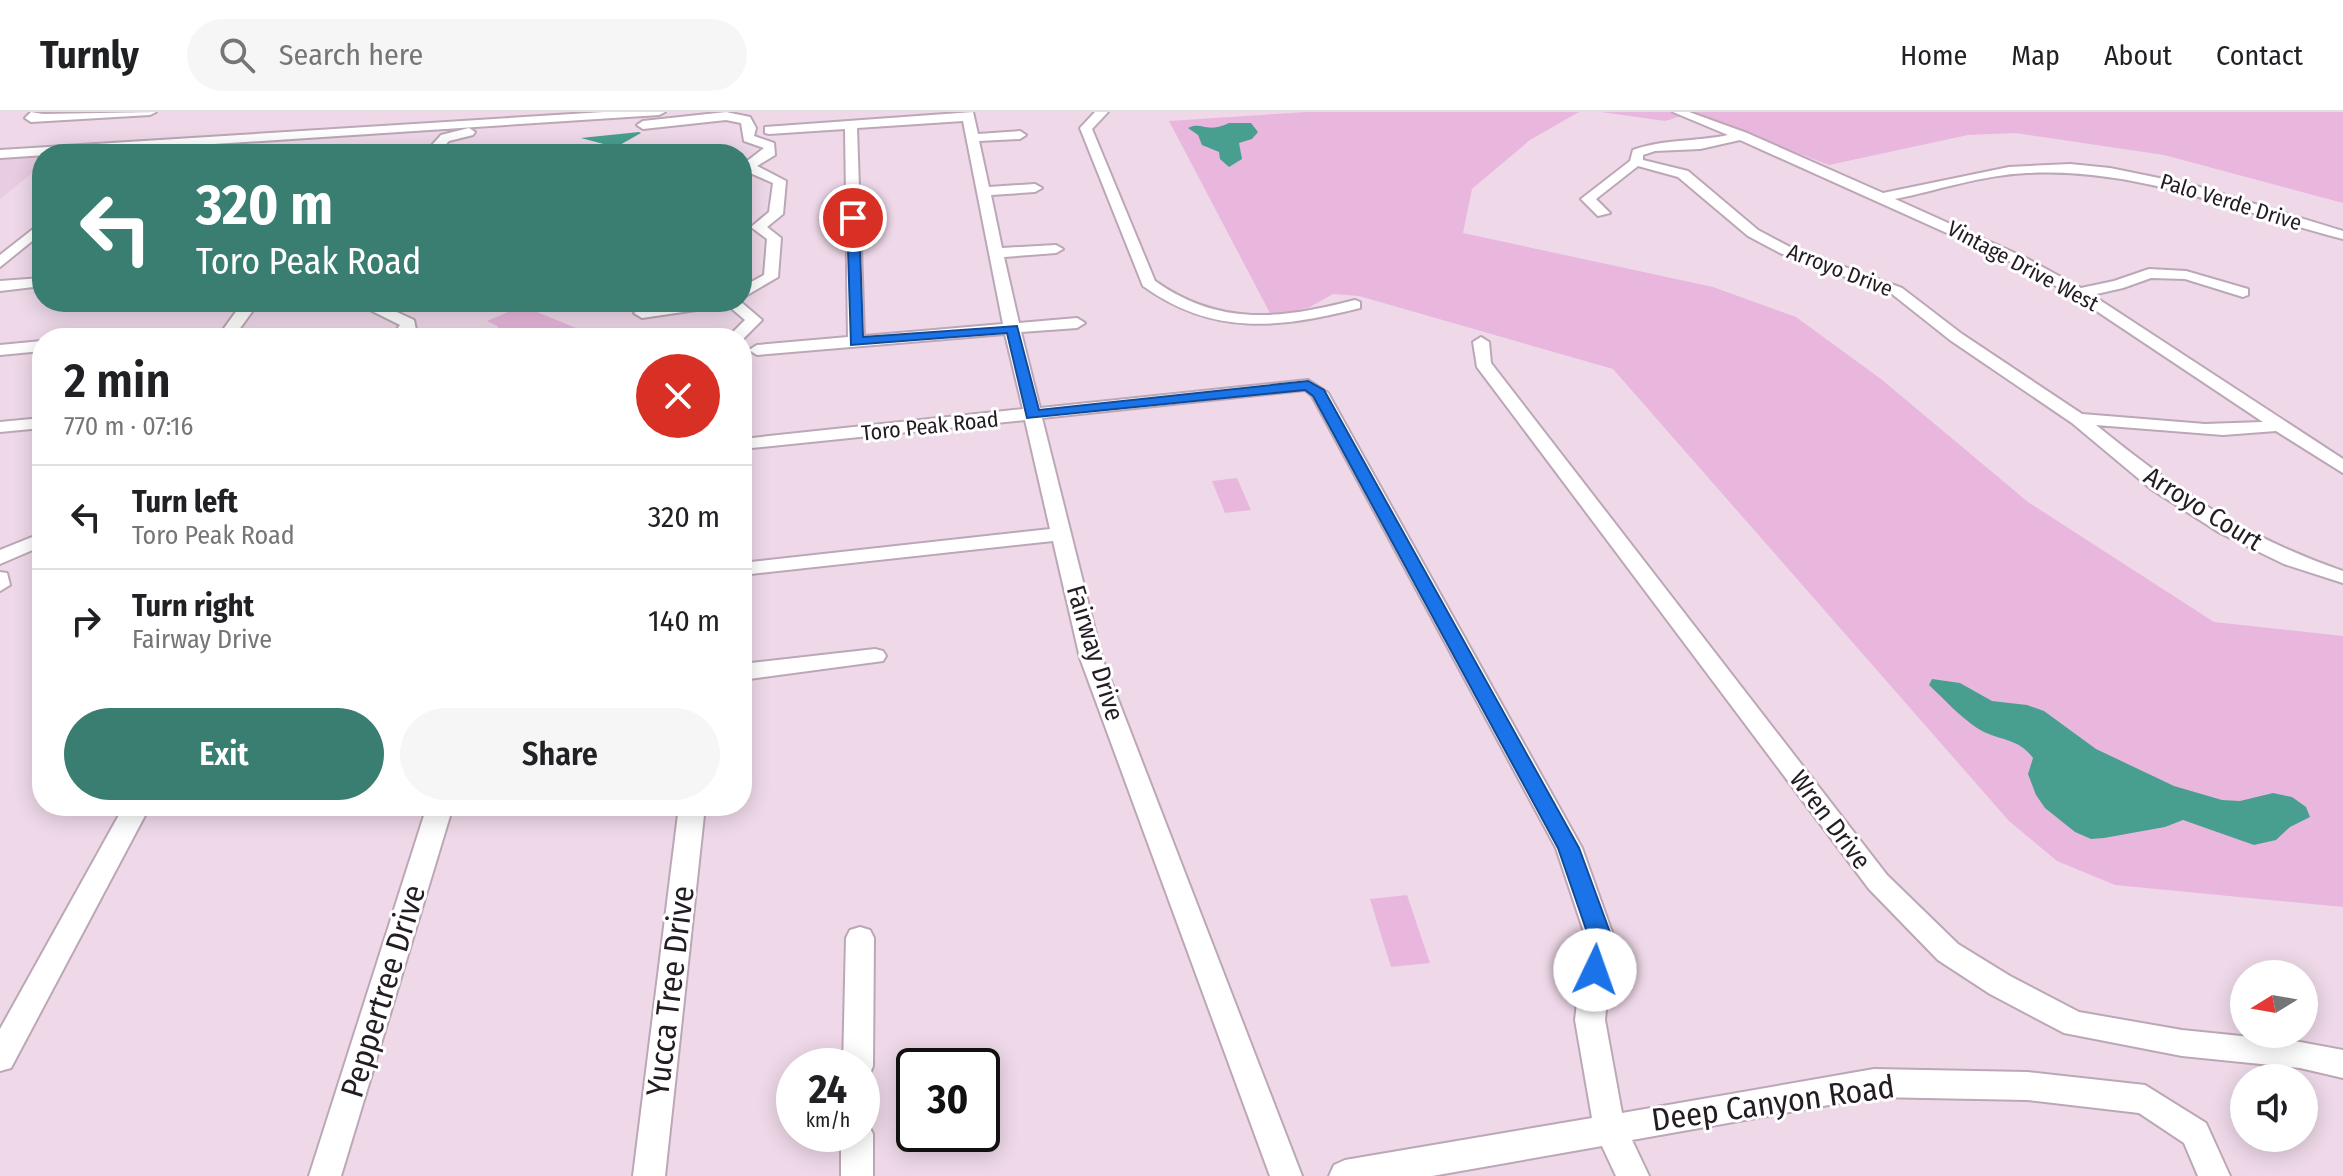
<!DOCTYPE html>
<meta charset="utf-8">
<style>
:root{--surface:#fff;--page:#f6f6f6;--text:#202124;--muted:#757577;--line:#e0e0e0;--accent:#3a7e71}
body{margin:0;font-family:"Fira Sans Condensed",sans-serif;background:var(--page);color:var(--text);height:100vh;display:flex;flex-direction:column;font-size:30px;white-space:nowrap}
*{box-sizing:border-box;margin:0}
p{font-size:26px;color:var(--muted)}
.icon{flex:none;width:44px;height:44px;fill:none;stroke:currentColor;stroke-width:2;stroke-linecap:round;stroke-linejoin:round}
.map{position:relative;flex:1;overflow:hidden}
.sheet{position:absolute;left:32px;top:216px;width:720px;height:488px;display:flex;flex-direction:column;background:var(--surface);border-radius:32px;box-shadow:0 4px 20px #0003}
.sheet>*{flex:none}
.hud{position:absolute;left:32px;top:32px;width:720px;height:168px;border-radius:32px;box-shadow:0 4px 20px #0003;background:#3a7e71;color:#fff;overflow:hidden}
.needle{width:52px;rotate:259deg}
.fabs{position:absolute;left:2230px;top:848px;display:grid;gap:16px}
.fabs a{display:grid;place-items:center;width:88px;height:88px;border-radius:50%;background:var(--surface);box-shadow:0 4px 20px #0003;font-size:40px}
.speed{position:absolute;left:776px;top:936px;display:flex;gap:16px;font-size:40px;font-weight:700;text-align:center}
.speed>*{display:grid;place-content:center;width:104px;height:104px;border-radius:50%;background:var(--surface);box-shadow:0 4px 20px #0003;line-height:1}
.speed small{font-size:20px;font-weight:400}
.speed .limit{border:4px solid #111;border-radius:12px;background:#fff;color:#111}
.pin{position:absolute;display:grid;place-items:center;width:68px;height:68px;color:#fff;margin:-34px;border:4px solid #fff;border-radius:50%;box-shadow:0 2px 8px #0007}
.me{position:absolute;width:88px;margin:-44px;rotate:3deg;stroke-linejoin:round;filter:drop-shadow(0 0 6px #0008)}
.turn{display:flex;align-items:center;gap:28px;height:168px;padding:0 32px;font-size:36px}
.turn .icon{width:104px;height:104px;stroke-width:2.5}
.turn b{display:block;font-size:56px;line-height:68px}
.round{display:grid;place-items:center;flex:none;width:84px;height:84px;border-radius:42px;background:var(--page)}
.summary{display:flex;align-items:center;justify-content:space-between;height:136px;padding:0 32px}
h1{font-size:48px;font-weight:600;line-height:60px}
.primary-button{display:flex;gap:16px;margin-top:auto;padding:16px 32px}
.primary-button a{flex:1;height:92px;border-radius:48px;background:var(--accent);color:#fff;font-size:32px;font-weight:600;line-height:92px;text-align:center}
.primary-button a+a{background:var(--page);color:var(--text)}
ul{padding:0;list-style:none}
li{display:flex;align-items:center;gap:24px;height:104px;padding:0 32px;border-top:2px solid var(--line)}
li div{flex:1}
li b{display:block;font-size:30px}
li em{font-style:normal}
header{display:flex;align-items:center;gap:48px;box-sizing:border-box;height:112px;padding:0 40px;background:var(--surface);border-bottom:2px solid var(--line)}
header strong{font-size:38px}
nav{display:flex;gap:44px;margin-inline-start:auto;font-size:28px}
.search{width:560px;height:72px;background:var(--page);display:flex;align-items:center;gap:20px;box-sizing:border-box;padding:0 28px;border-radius:44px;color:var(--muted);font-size:30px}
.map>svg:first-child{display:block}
.built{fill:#e8cce1}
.green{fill:#e9b7dd}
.water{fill:#499f8f}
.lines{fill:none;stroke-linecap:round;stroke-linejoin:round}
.minor-casing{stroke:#bca7b7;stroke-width:4}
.minor{fill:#fff;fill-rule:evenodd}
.route{fill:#1a73e8;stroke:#114b97;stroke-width:2}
.labels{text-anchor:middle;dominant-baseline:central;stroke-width:6;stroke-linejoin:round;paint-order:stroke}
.far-street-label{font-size:22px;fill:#231c22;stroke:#fff}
.street-label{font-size:26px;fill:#231c22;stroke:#fff}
.near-street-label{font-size:32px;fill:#231c22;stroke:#fff}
</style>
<header>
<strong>Turnly</strong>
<div class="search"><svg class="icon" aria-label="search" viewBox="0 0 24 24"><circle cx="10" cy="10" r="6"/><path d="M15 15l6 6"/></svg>Search here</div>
<nav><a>Home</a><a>Map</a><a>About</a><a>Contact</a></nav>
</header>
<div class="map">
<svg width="2343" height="1064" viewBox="0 0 2343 1064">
<rect width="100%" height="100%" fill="#efd9e9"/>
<path class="built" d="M 42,44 L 42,53 L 0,87 L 0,46 Z"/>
<path class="green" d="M 1306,0 L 1579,0 L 1530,28 L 1472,77 L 1463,121 L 1713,175 L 1796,205 L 1881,267 L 2028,390 L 2214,510 L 2343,524 L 2343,795 L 2115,773 L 2057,749 L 2009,709 L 1613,257 L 1359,184 L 1333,182 L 1310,195 L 1272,205 L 1169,9 Z
M 1601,0 L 2343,0 L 2343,91 L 2164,43 L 2015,21 L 1968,23 L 1829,53 L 1692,1 L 1665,9 Z
M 522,194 L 581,218 L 564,226 L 475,226 L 499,215 L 487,209 Z
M 1237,366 L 1251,398 L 1225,401 L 1212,369 Z
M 1407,783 L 1430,851 L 1391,855 L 1370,787 Z"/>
<path class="water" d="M 1229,11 L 1251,11 L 1258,20 L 1252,27 L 1239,31 L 1242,47 L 1229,55 L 1220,47 L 1219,40 L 1202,33 L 1198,23 L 1188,16 C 1202,9 1206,22 1229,11 Z
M 639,20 L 641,21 L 618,34 L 653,42 L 619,42 L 611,34 L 581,26 Z
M 1932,567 L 1960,571 L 1992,589 L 2027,593 L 2044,599 L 2096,637 L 2174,674 L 2222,688 L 2240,689 L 2273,681 L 2292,685 L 2306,695 L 2310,705 L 2290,715 L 2276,728 L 2254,733 L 2183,708 L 2165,715 L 2104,726 L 2091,727 L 2075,720 L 2045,696 L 2036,683 L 2028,662 L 2033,646 C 2018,625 1997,629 1977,616 C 1960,605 1944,587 1929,573 Z"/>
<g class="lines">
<g class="minor-casing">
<path id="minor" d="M 31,0 L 43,2 L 156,0 L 150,3 L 31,10 L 25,6 Z
M 604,0 L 665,0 L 659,3 L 0,46 L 0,38 Z
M 726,0 L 750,5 L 756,16 L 754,24 L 774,31 L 775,43 L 757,54 L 786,69 L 783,102 L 767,115 L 781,126 L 778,165 L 742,186 L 742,175 L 764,163 L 767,127 L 751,115 L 769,100 L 773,71 L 743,58 L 742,53 L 764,36 L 744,29 L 741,11 L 726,8 L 643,17 L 637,13 L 643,9 Z
M 973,0 L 978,22 L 1020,19 L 1026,23 L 1020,27 L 979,29 L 989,75 L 1035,72 L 1042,76 L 1035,80 L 991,83 L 1002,136 L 1056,133 L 1063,137 L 1056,141 L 1004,145 L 1019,211 L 1077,206 L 1085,211 L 1077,216 L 1021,220 L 1040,296 L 1308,268 L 1328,281 L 1582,736 L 1613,823 L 1605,908 L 1622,1001 L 1874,957 L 2027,960 L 2145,973 L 2206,1011 L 2230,1064 L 2198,1064 L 2184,1031 L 2139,1001 L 2027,988 L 1874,985 L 1632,1028 L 1649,1064 L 1616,1064 L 1602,1034 L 1432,1064 L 1329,1064 L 1334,1053 L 1345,1048 L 1592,1006 L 1575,908 L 1585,823 L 1556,736 L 1312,284 L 1305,278 L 1042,306 L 1102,546 L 1302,1064 L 1270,1064 L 1080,546 L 1053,429 L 742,463 L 742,451 L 1050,417 L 1025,308 L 742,337 L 742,327 L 1023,297 L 1005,222 L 757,243 L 749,238 L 757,233 L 848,225 L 845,17 L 769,22 L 765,21 L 765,15 ZM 963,9 L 1003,212 L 864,224 L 857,16 Z
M 1095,0 L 1108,0 L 1092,17 L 1155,169 C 1220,215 1281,207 1355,188 L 1360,190 L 1360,196 C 1280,216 1214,225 1143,174 L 1080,16 Z
M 1673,0 L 1689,0 L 1747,21 L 1883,81 L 2009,55 L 2070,52 L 2110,56 L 2193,73 L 2343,119 L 2343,127 C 2237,100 2139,55 2027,61 C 1982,63 1939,78 1895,87 L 2028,147 L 2081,176 L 2114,169 L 2149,157 L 2186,159 L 2248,177 L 2248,183 L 2243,185 L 2185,167 L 2151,166 L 2123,176 L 2092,183 L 2343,347 L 2343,361 L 2276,319 L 2223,323 L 2096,313 C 2176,378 2244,425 2343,459 L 2343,471 L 2284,452 L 2220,421 L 2151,377 L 2072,311 L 1950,228 L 1892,182 L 1780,141 L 1748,124 L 1678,65 L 1638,54 L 1596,87 L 1610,101 L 1598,104 L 1581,87 L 1630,49 L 1633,38 C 1663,27 1696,30 1728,23 ZM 1740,28 L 2018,153 L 2074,184 L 2263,310 L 2205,312 L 2082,302 L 1962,222 L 1902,176 L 1790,135 L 1758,118 L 1688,59 L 1643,48 L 1643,43 L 1655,39 L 1700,37 Z
M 469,16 L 475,20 L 473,23 L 449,29 L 437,42 L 424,42 L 441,23 Z
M 42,110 L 42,121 L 0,155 L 0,143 Z
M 42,166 L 42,174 L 0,179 L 0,169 Z
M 243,190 L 259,190 L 233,226 L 217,226 Z
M 354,190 L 375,190 L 414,208 L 416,218 L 408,226 L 391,226 L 400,213 Z
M 685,190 L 741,190 L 762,208 L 742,228 L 727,226 L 745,208 L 724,190 L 717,195 L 642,206 L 634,201 L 642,196 Z
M 1481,225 L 1489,230 L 1491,251 L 1887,763 L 1958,832 L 2010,864 L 2079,900 L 2182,918 L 2300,930 L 2343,938 L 2343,966 L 2300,956 L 2182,944 L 2064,921 L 1990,882 L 1938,848 L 1869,777 L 1477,255 L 1473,230 Z
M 42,229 L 42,239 L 0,243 L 0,233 Z
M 42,306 L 42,316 L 0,320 L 0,310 Z
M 42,421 L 42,434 L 0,452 L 0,438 Z
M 0,460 L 7,461 L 10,473 L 0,479 Z
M 875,537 L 883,539 L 886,544 L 883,549 L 742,568 L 742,552 Z
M 124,694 L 150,694 L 11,956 L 0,959 L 0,917 Z
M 427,694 L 453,694 L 341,1064 L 309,1064 Z
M 679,694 L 705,694 L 665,1064 L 633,1064 Z
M 860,815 L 870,818 L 874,826 L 873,954 L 869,964 L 862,966 L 862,954 L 843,954 L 846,826 L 850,818 Z
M 862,1009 L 868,1012 L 873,1022 L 873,1064 L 841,1064 L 841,1022 L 862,1022 Z"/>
</g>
<use href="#minor" class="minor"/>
</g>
<path class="route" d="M 853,102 L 859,106 L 863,225 L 1017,214 L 1039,298 L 1308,269 L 1324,278 L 1579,736 L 1611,823 L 1604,865 L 1595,868 L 1587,865 L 1584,858 L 1588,823 L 1558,736 L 1313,284 L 1305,278 L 1027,306 L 1007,221 L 851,233 L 847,106 Z"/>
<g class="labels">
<g class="far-street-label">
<text transform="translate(2231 90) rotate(17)">Palo Verde Drive</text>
<text transform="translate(2023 154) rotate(28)">Vintage Drive West</text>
<text transform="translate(1840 158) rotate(21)">Arroyo Drive</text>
<text transform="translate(930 314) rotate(-6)">Toro Peak Road</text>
</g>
<g class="street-label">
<text transform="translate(2203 397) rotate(32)">Arroyo Court</text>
<text transform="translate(1095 541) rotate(73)">Fairway Drive</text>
<text transform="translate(1830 708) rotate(53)">Wren Drive</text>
</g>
<g class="near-street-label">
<text transform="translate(383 879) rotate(-73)">Peppertree Drive</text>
<text transform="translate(670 879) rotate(-83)">Yucca Tree Drive</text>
<text transform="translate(1773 991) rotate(-8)">Deep Canyon Road</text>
</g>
</g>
</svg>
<div class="fabs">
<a><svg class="needle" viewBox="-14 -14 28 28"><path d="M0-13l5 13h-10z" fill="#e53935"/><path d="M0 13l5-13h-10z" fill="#757577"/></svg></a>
<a><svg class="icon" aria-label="sound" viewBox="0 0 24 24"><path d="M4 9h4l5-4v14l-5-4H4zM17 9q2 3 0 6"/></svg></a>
</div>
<div class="speed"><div>24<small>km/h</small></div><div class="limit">30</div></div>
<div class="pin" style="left:853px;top:106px;background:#d93025"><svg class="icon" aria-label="arrive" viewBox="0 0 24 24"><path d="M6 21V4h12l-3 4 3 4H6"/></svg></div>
<svg class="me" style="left:1595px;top:858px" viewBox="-20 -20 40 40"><circle r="19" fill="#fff"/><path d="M0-13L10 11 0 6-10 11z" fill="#1a73e8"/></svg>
<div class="hud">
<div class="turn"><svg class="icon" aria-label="left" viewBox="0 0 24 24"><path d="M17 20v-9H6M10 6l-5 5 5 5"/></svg><div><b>320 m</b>Toro Peak Road</div></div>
</div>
<section class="sheet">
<div class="summary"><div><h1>2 min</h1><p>770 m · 07:16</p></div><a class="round" style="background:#d93025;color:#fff"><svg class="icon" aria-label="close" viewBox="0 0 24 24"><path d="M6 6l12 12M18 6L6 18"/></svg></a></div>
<ul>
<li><svg class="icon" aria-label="left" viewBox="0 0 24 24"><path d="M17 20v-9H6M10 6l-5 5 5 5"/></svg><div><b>Turn left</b><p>Toro Peak Road</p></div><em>320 m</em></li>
<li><svg class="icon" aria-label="right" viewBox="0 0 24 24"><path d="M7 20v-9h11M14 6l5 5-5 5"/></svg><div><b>Turn right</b><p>Fairway Drive</p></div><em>140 m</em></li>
</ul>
<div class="primary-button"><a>Exit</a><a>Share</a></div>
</section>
</div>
